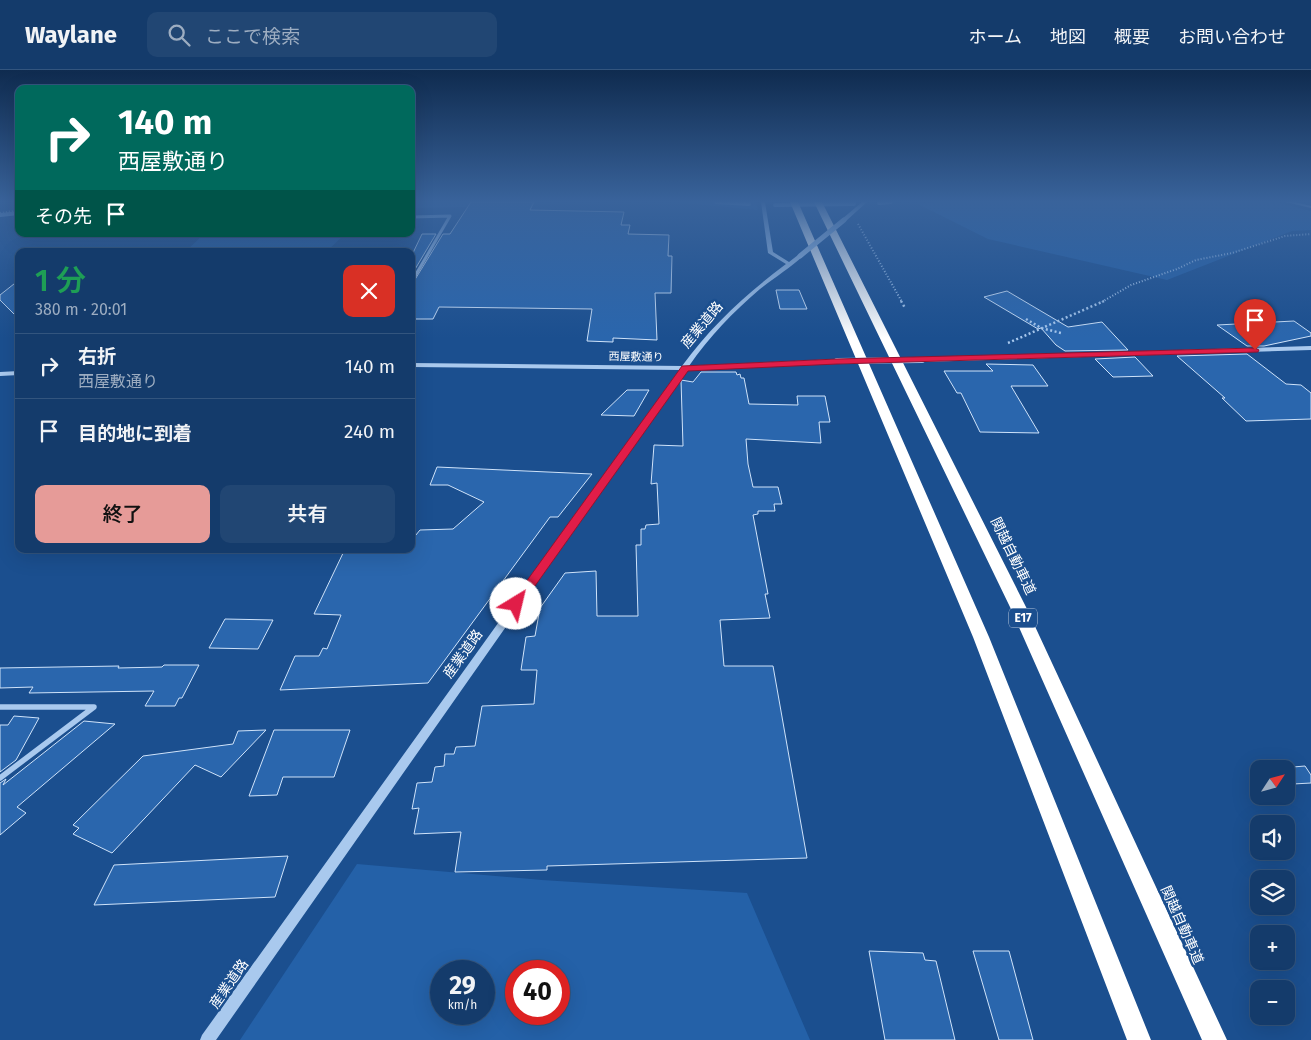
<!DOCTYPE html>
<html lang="ja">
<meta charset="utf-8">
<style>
:root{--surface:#143b6b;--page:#214673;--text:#f1f3f6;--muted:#9dadc1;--line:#33557e;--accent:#e69b98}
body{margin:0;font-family:"Fira Sans","Noto Sans JP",sans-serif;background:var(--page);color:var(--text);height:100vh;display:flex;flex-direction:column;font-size:19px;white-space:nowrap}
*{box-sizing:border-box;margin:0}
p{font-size:16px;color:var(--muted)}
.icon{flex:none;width:28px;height:28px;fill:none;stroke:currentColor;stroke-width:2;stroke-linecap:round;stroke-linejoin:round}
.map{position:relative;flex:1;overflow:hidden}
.sheet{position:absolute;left:15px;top:178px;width:400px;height:305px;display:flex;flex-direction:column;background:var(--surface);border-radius:10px;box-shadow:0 5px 20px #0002,0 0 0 1px var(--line)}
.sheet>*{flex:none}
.guide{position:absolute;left:15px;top:15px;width:400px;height:152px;border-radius:10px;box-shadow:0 5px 20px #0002,0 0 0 1px var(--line);background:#00695c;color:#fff;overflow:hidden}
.needle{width:32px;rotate:54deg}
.buttons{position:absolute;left:1250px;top:690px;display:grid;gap:10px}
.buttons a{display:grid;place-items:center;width:45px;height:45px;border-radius:10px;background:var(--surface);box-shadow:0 5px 20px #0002,0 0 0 1px var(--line);font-size:25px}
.speed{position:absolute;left:430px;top:890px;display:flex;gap:10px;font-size:25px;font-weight:700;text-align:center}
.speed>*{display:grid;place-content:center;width:65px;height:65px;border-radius:50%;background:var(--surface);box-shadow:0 5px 20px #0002,0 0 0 1px var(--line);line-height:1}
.speed small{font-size:12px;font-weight:400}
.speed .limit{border:8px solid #d22;background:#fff;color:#111}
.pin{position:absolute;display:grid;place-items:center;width:42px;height:42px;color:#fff;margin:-51px -21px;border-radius:50% 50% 50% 0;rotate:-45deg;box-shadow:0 0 5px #0007}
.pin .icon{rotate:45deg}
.me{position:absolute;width:55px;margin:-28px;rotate:36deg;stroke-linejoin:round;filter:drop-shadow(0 0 4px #0008)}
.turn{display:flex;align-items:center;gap:18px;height:105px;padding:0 20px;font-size:22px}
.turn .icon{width:65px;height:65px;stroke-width:2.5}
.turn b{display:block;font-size:35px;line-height:42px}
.then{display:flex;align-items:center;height:48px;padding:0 20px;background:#0003;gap:10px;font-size:19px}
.round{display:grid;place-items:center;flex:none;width:52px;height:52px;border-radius:10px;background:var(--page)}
.overview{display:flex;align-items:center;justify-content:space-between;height:85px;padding:0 20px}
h1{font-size:30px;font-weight:600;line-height:38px;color:#1e9e55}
.button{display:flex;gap:10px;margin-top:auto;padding:10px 20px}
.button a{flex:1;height:58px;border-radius:10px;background:var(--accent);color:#111;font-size:20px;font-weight:600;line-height:58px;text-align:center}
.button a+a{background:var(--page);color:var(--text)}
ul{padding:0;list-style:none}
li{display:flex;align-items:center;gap:15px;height:65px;padding:0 20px;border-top:1px solid var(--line)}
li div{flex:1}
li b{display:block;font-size:19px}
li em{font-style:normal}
header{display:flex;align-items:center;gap:30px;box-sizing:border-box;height:70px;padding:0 25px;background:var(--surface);border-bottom:1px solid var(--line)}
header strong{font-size:24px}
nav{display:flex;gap:28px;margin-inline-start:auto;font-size:18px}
.search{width:350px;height:45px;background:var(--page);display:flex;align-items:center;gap:12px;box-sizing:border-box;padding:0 18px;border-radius:10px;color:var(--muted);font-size:19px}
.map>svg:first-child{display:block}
.green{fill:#2461a8;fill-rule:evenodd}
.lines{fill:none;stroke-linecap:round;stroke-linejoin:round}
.stream{stroke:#9cc4f0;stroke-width:4}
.building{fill:#2a66ad;stroke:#cfe3fa}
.path-far1{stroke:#a9c9ee;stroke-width:2;stroke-dasharray:1 2;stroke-linecap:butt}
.path{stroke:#a9c9ee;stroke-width:2.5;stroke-dasharray:2 2.5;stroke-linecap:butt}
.minor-far1{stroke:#a9c9ee;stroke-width:3}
.minor{stroke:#a9c9ee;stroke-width:5.5}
.tertiary{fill:#a9c9ee;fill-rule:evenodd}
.motorway{fill:#fff;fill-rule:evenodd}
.tertiary-bridge-far1{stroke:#a9c9ee;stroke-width:5}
.tertiary-bridge{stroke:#a9c9ee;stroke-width:6}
.route{fill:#e11d48;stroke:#92132f}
.labels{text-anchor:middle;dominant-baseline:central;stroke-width:5;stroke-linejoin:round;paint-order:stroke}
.far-street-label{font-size:11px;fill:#fff;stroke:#1b4f8f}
.shield{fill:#1b4f8f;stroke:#bbcadd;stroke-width:1}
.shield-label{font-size:12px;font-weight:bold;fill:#fff}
.street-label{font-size:14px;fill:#fff;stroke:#1b4f8f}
</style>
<header>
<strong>Waylane</strong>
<div class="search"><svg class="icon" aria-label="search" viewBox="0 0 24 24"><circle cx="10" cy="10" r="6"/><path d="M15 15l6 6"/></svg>ここで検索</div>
<nav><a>ホーム</a><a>地図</a><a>概要</a><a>お問い合わせ</a></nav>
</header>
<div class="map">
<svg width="1311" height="970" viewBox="0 0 1311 970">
<rect width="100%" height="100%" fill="#1b4f8f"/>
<path class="green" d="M 411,132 L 471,132 L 466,137 L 411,138 Z
M 673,132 L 756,132 L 758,140 Z
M 938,132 L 1276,132 L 1311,141 L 1311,160 L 1292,161 L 1167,210 L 988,169 L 918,134 Z
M 204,164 L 345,164 L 327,181 L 186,181 Z
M 357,794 L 542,810 L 747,823 L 810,970 L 240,970 ZM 441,901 L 484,901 L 484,944 L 441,944 ZM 559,901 L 559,944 L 516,944 L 516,901 Z"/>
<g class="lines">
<path class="stream" d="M 716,132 L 749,134
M 879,133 L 891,132
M 775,135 L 854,134
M 0,145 L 19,143"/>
</g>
<path class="building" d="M 471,132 L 534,132 L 530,140 L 624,142 L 621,155 L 630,155 L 628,164 L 669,165 L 668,186 L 672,186 L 671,223 L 655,223 L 657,270 L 613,268 L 613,272 L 587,271 L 592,239 L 439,237 L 433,249 L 411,249 L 411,216 L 443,164 L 450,164 Z
M 422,164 L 436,164 L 411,206 L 411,187 Z
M 19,210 L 19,249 L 0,230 L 0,225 Z
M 776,220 L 799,220 L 807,239 L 780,239 Z
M 1007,221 L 1068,257 L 1102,252 L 1128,280 L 1065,281 L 1056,275 L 1041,258 L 1038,259 L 984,227 Z
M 1294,251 L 1311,263 L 1311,266 L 1264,276 L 1247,276 L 1217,255 Z
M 1247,284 L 1286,314 L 1301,315 L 1311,323 L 1311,349 L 1246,351 L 1222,328 L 1225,328 L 1177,286 Z
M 1135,287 L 1153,306 L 1113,307 L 1095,289 Z
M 986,294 L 1033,295 L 1048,316 L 1011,316 L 1039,363 L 980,362 L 961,323 L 957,323 L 944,301 L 993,301 Z
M 701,302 L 736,302 L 737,305 L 740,304 L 741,308 L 744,308 L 749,334 L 798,335 L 797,326 L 825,326 L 830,352 L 819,352 L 821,373 L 746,369 L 748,394 L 753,417 L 778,417 L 782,434 L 774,434 L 775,441 L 758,441 L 758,444 L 753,445 L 768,524 L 765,524 L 770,548 L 720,550 L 724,596 L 773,596 L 807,788 L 547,796 L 547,800 L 455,802 L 461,762 L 414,764 L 419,738 L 412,739 L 417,713 L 432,712 L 435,697 L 444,696 L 445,684 L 454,684 L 456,677 L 475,676 L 482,636 L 534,634 L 537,600 L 521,600 L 526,567 L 535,566 L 540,538 L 565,503 L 596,501 L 597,546 L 638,546 L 636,475 L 641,475 L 641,459 L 645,459 L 646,455 L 659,454 L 657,413 L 651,414 L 654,375 L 683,376 L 681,310 L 693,312 Z
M 627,320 L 649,320 L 634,346 L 601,345 Z
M 437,397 L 592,404 L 558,447 L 550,447 L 428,613 L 280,620 L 295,586 L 319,586 L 323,578 L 327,579 L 341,545 L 314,544 L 345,479 L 411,479 L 411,471 L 420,460 L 453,459 L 484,432 L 448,415 L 430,415 Z
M 225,549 L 273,550 L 258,579 L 209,578 Z
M 164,595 L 199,595 L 182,628 L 179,628 L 175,636 L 145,636 L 154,621 L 29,623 L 33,617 L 0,618 L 0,598 L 119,596 L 118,598 L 162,597 Z
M 14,646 L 39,648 L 16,690 L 0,702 L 0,655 L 8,655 Z
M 84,651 L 115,654 L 17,737 L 26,743 L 0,765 L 0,713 L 6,709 L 3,715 Z
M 266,660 L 221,707 L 195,695 L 112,783 L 73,764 L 79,758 L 73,755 L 143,686 L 233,674 L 238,661 Z
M 274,660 L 350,660 L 334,707 L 283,707 L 277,725 L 249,726 Z
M 1305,696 L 1311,705 L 1311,713 L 1293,714 L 1286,705 L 1286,699 L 1281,698 Z
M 288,786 L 275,827 L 94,835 L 114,795 Z
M 869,881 L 923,883 L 925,890 L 936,891 L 955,970 L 885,970 Z
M 973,881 L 1009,881 L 1033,970 L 999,970 Z"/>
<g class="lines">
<path class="path-far1" d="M 0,143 L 19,140
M 858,154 L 902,232
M 1102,232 L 1131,215 L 1177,199 L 1196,190 L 1232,183 L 1285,166 L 1311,164"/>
<path class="path" d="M 901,231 L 905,238
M 1026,249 L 1041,258 L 1061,263
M 1008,273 L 1104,231"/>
<path class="minor-far1" d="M 411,147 L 450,146 L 411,213"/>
<path class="minor" d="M 0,637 L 94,637 L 0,708"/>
<path class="tertiary" d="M 761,132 L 765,132 L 773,182 L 789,192 L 798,185 L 803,186 C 790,198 774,208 760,219 C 733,242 709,267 689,296 L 837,289 L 840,291 L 837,293 L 686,300 L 216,970 L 200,970 L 202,965 L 680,300 L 411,297 L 411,293 L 682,296 C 711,256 746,224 786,194 L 768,183 Z
M 862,132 L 867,132 L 846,151 L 842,151 L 842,149 Z
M 1286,132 L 1294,132 L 1311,136 L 1311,138 Z
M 1311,276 L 1311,280 L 922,292 L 919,290 L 922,288 Z
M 19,301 L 19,305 L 0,306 L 0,302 Z"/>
<path class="motorway" d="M 790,132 L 798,132 L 989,567 L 1151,970 L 1127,970 L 973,567 Z
M 814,132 L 822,132 L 1026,537 L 1227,970 L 1202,970 L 1010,537 Z"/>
<path class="tertiary-bridge-far1" d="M 800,186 L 844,150"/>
<path class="tertiary-bridge" d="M 837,291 L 922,290"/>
</g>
<linearGradient id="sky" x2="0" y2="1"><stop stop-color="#0f2b4f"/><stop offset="0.49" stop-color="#39639b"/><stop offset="1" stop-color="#39639b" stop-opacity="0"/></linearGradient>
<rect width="1311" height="268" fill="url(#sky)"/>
<path class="route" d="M 1255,278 L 1259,280 L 1258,282 L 837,294 L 688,301 L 520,537 L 512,537 L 510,534 L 682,296 L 837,289 Z"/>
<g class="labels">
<g class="far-street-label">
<text transform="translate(636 287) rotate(1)">西屋敷通り</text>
</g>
<rect class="shield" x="1009" y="538.5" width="28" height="19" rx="4"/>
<g class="shield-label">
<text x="1023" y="548">E17</text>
</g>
<g class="street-label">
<text transform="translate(702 255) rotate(-50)">産業道路</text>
<text transform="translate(1013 486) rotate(64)">関越自動車道</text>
<text transform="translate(463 584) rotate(-54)">産業道路</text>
<text transform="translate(1182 855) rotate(66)">関越自動車道</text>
<text transform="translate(229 914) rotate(-55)">産業道路</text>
</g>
</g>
</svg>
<div class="buttons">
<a><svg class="needle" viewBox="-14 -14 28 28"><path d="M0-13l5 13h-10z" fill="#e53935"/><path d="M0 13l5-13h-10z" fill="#9dadc1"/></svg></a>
<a><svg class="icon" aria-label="sound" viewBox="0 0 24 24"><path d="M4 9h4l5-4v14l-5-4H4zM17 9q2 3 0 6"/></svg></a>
<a><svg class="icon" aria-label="layers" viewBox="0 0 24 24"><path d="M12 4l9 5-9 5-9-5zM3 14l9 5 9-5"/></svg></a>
<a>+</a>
<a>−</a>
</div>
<div class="speed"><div>29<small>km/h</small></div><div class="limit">40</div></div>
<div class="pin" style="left:1255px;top:280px;background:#d93025"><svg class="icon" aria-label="arrive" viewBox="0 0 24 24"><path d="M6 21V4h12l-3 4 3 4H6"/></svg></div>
<svg class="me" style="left:516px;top:534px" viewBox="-20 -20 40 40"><circle r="19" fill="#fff"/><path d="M0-13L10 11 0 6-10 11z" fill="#e11d48"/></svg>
<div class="guide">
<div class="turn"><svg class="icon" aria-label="right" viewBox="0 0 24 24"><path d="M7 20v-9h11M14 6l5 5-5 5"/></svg><div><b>140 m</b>西屋敷通り</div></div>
<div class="then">その先<svg class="icon" aria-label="arrive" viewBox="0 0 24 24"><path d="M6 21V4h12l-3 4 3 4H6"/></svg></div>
</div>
<section class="sheet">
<div class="overview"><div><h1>1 分</h1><p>380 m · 20:01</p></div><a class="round" style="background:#d93025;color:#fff"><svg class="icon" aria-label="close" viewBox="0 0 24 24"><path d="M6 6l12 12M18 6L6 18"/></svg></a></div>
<ul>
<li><svg class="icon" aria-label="right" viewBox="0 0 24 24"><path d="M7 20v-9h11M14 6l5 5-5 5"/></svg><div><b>右折</b><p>西屋敷通り</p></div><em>140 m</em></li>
<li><svg class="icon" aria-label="arrive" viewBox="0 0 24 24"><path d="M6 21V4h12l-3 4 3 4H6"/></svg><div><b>目的地に到着</b></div><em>240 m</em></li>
</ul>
<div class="button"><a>終了</a><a>共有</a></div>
</section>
</div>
